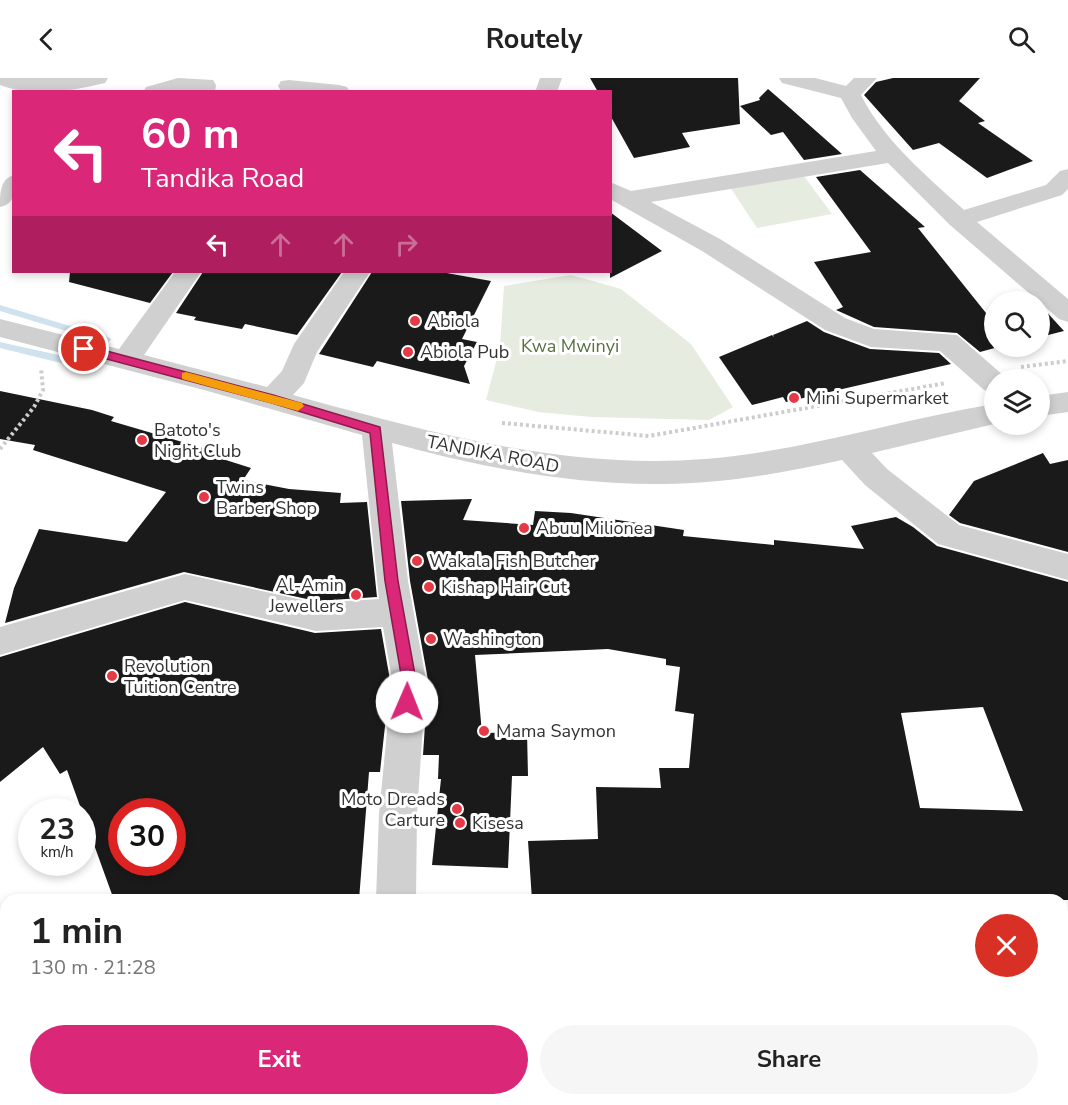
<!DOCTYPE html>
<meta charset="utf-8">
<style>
:root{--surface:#fff;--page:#f6f6f6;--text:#222;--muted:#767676;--accent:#db2777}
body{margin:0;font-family:"Nunito Sans",sans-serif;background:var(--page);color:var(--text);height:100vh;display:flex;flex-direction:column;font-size:22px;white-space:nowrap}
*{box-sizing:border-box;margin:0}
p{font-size:20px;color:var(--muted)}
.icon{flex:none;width:33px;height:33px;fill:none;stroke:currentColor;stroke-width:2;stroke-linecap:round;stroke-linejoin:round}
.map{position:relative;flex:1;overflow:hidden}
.side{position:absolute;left:0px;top:816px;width:1068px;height:212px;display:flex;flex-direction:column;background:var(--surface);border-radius:18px 18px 0 0;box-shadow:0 3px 9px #0003}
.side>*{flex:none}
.hud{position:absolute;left:12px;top:12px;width:600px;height:183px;border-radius:0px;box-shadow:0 3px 9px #0003;background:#db2777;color:#fff;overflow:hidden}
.fabs{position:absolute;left:984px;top:213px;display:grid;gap:12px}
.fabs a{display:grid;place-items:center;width:66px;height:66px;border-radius:50%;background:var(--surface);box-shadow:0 3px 9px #0003;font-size:30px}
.speed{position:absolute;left:18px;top:720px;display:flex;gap:12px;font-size:30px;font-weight:700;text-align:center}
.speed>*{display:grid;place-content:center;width:78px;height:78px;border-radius:50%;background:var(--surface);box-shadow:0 3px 9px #0003;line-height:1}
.speed small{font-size:15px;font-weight:400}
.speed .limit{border:9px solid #d22;background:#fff;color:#111}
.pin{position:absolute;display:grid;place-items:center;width:51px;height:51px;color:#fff;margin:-26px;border:3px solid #fff;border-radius:50%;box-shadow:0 2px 6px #0007}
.me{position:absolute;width:66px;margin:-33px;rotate:1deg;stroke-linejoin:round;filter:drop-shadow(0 0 4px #0008)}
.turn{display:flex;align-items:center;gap:21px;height:126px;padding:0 30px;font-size:27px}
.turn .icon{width:78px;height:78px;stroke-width:2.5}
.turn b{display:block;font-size:42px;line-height:51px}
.lanes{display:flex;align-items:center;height:57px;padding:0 30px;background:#0003;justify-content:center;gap:30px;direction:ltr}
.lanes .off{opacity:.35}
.round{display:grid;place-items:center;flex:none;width:63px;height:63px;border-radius:32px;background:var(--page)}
.headline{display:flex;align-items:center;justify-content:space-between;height:102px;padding:0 30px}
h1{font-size:36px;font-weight:700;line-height:45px}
.cta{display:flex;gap:12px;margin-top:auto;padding:12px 30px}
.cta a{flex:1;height:69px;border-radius:36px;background:var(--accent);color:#fff;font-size:24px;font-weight:700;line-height:69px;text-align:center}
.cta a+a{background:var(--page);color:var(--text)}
header{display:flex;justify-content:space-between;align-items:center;height:78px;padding:0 30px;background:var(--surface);font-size:27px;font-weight:700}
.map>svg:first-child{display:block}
.green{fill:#e6ecdf}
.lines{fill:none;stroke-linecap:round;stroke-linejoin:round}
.stream{fill:#cfe2ee;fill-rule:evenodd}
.building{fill:#1a1a1a;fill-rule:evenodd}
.path{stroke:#cdcdcd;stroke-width:4;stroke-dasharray:3 3;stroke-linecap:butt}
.minor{fill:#d0d0d0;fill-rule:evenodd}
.route{fill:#db2777;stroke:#8e194d;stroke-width:1.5}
.slow{fill:#f59e0b}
.poi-dot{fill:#e63946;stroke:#fff;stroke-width:2}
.labels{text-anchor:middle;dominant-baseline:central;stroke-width:6;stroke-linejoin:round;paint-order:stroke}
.poi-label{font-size:18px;fill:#333;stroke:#fff;text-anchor:start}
.park-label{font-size:18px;fill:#56703f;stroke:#fff}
.street-label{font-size:18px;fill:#333;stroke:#fff}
</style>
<header><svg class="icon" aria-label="back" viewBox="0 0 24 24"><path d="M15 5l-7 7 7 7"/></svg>Routely<svg class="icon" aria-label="search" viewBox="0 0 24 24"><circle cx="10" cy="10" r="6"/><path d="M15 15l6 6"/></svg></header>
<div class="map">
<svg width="1068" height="1027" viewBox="0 0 1068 1027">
<rect width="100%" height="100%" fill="#fff"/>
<path class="green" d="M 801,94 L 832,136 L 757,150 L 730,109 Z
M 571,197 L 621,211 L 691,266 L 733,329 L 709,342 L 591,339 L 538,334 L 486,322 L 500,269 L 504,208 Z"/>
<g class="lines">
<path class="stream" d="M 0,227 L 110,260 L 111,262 L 106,265 L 0,233 Z
M 0,264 L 85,283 L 90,287 L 85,291 L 0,270 Z"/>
</g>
<path class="building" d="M 590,0 L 738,0 L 740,46 L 682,55 L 690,69 L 634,80 L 610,37 L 610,14 L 598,14 Z
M 893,0 L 980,0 L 959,23 L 985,43 L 978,45 L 1033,83 L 987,100 L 939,65 L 913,72 L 864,17 L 876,4 Z
M 768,11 L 790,30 L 842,76 L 804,82 L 783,54 L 771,57 L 740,28 L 760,22 L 759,20 Z
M 860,92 L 925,149 L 918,150 L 986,235 L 994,233 L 994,268 L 1002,268 L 980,274 L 957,255 L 874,249 L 836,232 L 843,229 L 814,184 L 871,174 L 816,99 Z
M 610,134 L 662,173 L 610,200 Z
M 70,194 L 173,194 L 150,225 L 69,204 Z
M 203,194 L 342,194 L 297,257 L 245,246 L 242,251 L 194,242 L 196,239 L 176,235 Z
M 372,194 L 441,194 L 491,203 L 462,261 L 477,264 L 464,288 L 470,306 L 377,283 L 373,289 L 319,276 Z
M 1040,227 L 1043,230 L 1064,253 L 1040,259 Z
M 807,243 L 824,254 L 870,271 L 939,275 L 951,286 L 786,324 L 783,319 L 752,327 L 719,279 L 772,257 L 774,259 L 773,257 Z
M 0,313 L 92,332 L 114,339 L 111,343 L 213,373 L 210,377 L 251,390 L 243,402 L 289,411 L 341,415 L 340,425 L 367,424 L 377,519 L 316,523 L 184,494 L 5,545 L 14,510 L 39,451 L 127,464 L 166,414 L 33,372 L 35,367 L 0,361 Z
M 1043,375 L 1050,386 L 1068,382 L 1068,474 L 960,445 L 949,437 L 974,403 Z
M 472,421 L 463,442 L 533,447 L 535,433 L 571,435 L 684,452 L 683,458 L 774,467 L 774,462 L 864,471 L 851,448 L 896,439 L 913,449 L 937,468 L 1068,504 L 1068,822 L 532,822 L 528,763 L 598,761 L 596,709 L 661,710 L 659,690 L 689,690 L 694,636 L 675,633 L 680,589 L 666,587 L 666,581 L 608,571 L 475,577 L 482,655 L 527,654 L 528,698 L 512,698 L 508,790 L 432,787 L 441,701 L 438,701 L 439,677 L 423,677 L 428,602 L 410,503 L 401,423 ZM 983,629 L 1023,733 L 920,730 L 901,635 Z
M 185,524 L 315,555 L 381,551 L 390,602 L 380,694 L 369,694 L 359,822 L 114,822 L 67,692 L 60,696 L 43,669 L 0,704 L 0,579 ZM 122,734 L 172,734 L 172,784 L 122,784 Z"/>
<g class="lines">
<path class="path" d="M 1021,289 L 1068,283
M 502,345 L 649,358 L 946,305
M 0,371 L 34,329 L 43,312 L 41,290"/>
<path class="minor" d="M 0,0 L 108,0 L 105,5 C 71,13 33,20 0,7 Z
M 178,0 L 213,2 L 216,7 L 215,14 L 143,14 L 146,9 Z
M 540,0 L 562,0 L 557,14 L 535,14 Z
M 779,0 L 815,0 L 846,8 L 854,0 L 877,0 L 861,17 C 884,63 927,98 964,132 L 1046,107 L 1060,93 L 1068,91 L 1068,111 L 1062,117 L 977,144 L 1068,221 L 1068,244 L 1059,241 L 950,147 L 888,85 L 651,124 L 720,161 L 845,240 L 874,251 L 957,257 L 1004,298 L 1006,302 L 994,302 L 994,315 L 984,312 L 940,273 L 871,269 L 825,252 L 702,173 L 610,121 L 610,104 L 631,113 L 876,73 L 852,40 L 841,20 L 782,5 Z
M 289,2 L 339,7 L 347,9 L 350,14 L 281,13 L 278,8 L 281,3 Z
M 14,97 C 14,112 17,125 0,129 C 0,115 0,101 14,97 Z
M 175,194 L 201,194 L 144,277 L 267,309 L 282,293 L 294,266 L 344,194 L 370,194 L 317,274 L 304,305 L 293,317 C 428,354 564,392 705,381 C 804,373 897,342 994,326 L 994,346 L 872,375 L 887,391 L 959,447 L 1068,476 L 1068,502 L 938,466 L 865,407 L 842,382 C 783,395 722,406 662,406 C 570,407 480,389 392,365 L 408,503 L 426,602 L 417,736 L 416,822 L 376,822 L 379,736 L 392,602 L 383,549 L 316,553 L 185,522 L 0,577 L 0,549 L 185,496 L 316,525 L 379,521 L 362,357 L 204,312 L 0,259 L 0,241 L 119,271 Z
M 1068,314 L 1068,334 L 1040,338 L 1040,318 Z
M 1062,874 L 1068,874 L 1068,916 L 1062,916 Z
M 371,1022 L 415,1022 L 415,1027 L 371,1027 Z
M 941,1022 L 989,1022 L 987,1027 L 939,1027 Z"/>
</g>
<path class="route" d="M 84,267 L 273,317 L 380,349 L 398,503 L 416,602 L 412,629 L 407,630 L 400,624 L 402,602 L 385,503 L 370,355 L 272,325 L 80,274 L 80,268 Z"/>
<path class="slow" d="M 186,294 L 302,325 L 304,328 L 298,333 L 182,301 L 182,295 Z"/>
<g class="poi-dot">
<circle cx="415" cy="243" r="6"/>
<circle cx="408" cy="274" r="6"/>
<circle cx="794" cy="320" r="6"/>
<circle cx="142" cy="362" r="6"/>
<circle cx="204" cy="419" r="6"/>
<circle cx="524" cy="450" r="6"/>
<circle cx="417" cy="483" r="6"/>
<circle cx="429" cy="509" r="6"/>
<circle cx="356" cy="517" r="6"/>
<circle cx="431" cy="561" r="6"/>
<circle cx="112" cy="598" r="6"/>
<circle cx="484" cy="653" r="6"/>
<circle cx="457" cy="731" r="6"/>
<circle cx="460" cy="745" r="6"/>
</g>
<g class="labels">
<g class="poi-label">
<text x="427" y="243">Abiola</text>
<text x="420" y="274">Abiola Pub</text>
<text x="806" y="320">Mini Supermarket</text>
<text x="154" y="352">Batoto's<tspan x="154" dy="21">Night Club</tspan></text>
<text x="216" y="409">Twins<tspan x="216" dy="21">Barber Shop</tspan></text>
<text x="536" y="450">Abuu Milionea</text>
<text x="429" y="483">Wakala Fish Butcher</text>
<text x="344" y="507" text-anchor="end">Al-Amin<tspan x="344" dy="21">Jewellers</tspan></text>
<text x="441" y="509">Kishap Hair Cut</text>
<text x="443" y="561">Washington</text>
<text x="124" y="588">Revolution<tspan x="124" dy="21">Tuition Centre</tspan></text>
<text x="496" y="653">Mama Saymon</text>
<text x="445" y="721" text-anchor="end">Moto Dreads<tspan x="445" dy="21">Carture</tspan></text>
<text x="472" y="745">Kisesa</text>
</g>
<g class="park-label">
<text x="570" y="268">Kwa Mwinyi</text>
</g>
<g class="street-label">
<text transform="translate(493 376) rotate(11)">TANDIKA ROAD</text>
</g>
</g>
</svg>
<div class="fabs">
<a><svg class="icon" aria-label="search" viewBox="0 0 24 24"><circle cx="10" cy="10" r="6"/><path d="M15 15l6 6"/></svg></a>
<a><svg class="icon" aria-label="layers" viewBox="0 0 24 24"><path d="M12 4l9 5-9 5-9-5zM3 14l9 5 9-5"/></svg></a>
</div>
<div class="speed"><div>23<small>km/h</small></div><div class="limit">30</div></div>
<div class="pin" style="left:84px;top:271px;background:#d93025"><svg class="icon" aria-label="arrive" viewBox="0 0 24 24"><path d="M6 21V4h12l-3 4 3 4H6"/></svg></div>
<svg class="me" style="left:407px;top:624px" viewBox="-20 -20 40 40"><circle r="19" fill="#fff"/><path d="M0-13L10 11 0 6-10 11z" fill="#db2777"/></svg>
<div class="hud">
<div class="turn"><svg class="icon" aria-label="left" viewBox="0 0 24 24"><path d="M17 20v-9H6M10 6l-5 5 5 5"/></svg><div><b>60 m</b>Tandika Road</div></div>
<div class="lanes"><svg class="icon" aria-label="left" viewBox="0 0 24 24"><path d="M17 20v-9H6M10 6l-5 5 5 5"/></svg><svg class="icon off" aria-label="ahead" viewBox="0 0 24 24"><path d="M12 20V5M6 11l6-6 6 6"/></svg><svg class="icon off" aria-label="ahead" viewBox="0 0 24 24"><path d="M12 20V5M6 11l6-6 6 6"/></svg><svg class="icon off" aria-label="right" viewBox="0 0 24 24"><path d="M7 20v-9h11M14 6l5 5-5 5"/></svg></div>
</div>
<section class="side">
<div class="headline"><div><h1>1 min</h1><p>130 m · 21:28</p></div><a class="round" style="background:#d93025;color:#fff"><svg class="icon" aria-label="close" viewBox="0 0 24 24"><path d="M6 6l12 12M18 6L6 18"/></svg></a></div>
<div class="cta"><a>Exit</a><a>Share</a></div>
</section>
</div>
